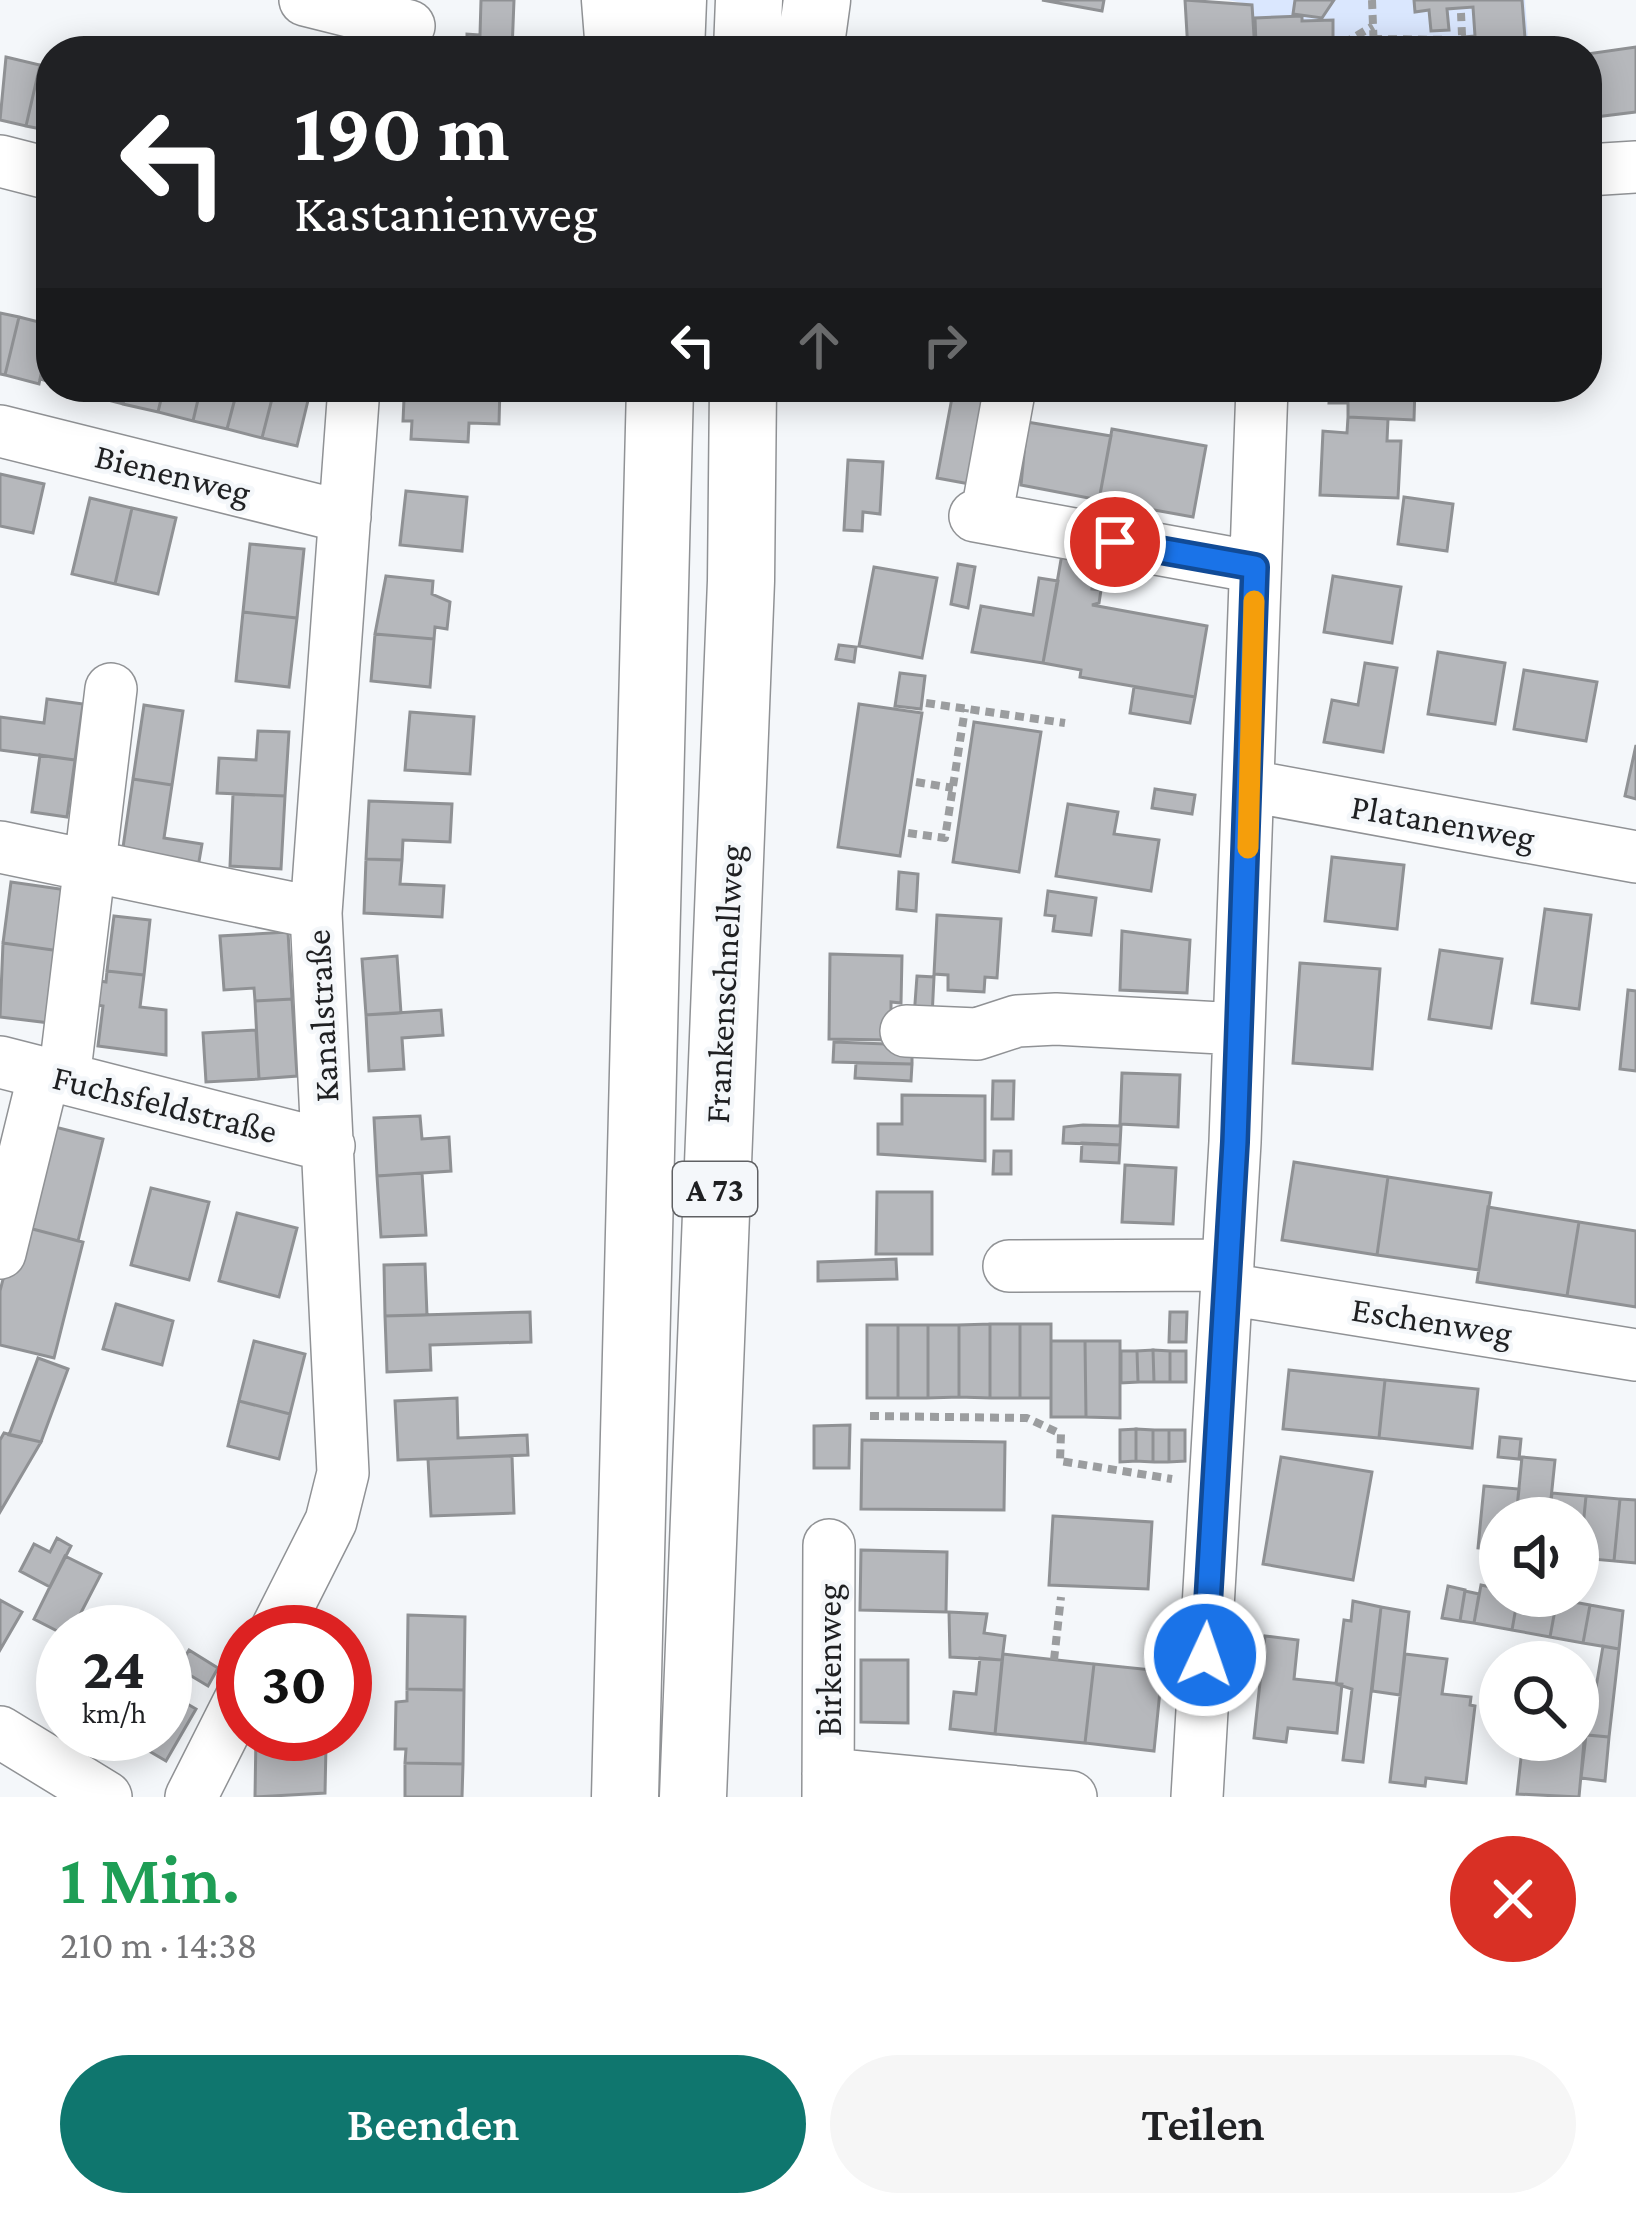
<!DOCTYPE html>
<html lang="de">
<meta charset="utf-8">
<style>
:root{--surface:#fff;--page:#f6f6f6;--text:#202124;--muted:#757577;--accent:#0f766e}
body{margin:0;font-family:"Crimson Pro",serif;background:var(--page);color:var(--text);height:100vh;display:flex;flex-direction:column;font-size:45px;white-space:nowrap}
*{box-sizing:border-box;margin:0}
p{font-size:39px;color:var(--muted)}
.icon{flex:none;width:66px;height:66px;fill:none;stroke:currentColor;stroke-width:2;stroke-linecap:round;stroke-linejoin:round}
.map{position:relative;height:1797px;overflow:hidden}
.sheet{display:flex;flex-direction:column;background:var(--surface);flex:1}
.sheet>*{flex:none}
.banner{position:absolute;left:36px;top:36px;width:1566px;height:366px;border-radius:48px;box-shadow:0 6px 30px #0003;background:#202124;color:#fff;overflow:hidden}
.tools{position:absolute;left:1479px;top:1497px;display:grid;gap:24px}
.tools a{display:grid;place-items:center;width:120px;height:120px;border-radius:50%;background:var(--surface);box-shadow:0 6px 30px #0003;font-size:60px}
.speed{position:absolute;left:36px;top:1605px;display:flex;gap:24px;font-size:60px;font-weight:700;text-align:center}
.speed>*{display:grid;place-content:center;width:156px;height:156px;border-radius:50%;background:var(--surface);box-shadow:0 6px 30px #0003;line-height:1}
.speed small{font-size:30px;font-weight:400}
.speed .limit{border:18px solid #d22;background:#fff;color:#111}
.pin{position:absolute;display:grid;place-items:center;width:102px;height:102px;color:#fff;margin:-51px;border:6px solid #fff;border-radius:50%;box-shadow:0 3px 12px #0007}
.me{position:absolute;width:132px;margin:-66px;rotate:3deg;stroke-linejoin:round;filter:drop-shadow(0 0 9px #0008)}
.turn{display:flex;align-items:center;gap:42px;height:252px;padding:0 60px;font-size:54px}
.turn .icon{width:156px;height:156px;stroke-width:2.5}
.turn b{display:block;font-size:84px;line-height:102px}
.lanes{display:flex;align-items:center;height:114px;padding:0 60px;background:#0003;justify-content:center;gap:60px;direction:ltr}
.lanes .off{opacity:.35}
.round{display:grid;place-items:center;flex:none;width:126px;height:126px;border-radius:63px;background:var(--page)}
.overview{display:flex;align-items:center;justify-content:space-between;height:204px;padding:0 60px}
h1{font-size:72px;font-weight:600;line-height:90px;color:#1e9e55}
.primary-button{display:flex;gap:24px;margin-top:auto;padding:24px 60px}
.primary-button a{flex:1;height:138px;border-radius:72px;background:var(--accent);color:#fff;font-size:48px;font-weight:600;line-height:138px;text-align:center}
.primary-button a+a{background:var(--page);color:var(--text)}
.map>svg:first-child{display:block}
.green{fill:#dae7fe}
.building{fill:#b6b8bc;stroke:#8f9194;stroke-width:3}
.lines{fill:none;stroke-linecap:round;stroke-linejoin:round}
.minor-casing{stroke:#909295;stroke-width:54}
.highway-casing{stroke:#909295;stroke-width:69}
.path{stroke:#9b9d9f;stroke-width:8;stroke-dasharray:9 6;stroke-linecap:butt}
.minor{stroke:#fff;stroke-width:51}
.highway{stroke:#fff;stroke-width:66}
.route-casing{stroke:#114b97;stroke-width:30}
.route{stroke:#1a73e8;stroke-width:21}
.slow{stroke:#f59e0b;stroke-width:21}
.labels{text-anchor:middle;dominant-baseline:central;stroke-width:9;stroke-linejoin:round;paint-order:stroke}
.shield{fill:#f4f7fa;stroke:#5f6063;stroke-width:3}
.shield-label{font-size:33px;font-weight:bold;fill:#1f2022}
.street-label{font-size:36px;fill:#1f2022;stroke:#f4f7fa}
</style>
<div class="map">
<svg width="1636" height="1797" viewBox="0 0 1636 1797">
<rect width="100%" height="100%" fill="#f4f7fa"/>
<path class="green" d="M 1228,0 L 1525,0 L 1529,51 L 1255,51 L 1252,5 Z"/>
<path class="building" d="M 481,0 L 514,0 L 512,51 L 467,51 L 467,34 L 480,35 Z
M 1042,0 L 1104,0 L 1102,11 Z
M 1185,0 L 1252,5 L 1255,51 L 1188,51 Z
M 1295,0 L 1334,0 L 1322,18 L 1293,14 Z
M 1414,0 L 1522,0 L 1526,51 L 1464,51 L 1463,37 L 1475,36 L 1473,7 L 1447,9 L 1449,30 L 1431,31 L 1429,10 L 1415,12 Z
M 1302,16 L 1302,21 L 1333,20 L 1333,42 L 1256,45 L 1255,18 Z
M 1460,42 L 1461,51 L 1427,51 L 1426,45 Z
M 1636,47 L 1636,112 L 1587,118 L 1587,54 Z
M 6,57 L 40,65 L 26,126 L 0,120 Z
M 40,65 L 51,68 L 51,131 L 26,126 Z
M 0,313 L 19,317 L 5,375 L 0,374 Z
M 19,317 L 51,325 L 39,384 L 5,375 Z
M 51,335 L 51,382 L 40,379 Z
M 90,387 L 127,387 L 123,404 L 88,395 Z
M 127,387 L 164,387 L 158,412 L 123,404 Z
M 164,387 L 201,387 L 193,421 L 158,412 Z
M 201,387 L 238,387 L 227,429 L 193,421 Z
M 238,387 L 275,387 L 262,438 L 227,429 Z
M 275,387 L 311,388 L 297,446 L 262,438 Z
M 413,387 L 500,387 L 499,424 L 469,423 L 468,442 L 411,439 L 412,421 L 403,421 L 404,399 L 413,399 Z
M 954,387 L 993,387 L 975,485 L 937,478 Z
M 1330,387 L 1415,387 L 1414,420 L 1348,417 L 1348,403 L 1329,403 Z
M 1348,417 L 1388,419 L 1387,441 L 1401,441 L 1398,498 L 1320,495 L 1323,431 L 1347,433 Z
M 1027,422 L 1111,436 L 1099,500 L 1021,485 Z
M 1112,429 L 1206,446 L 1193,517 L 1099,500 Z
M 848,460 L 883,462 L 880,514 L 863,512 L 862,531 L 844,530 Z
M 0,474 L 44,484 L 33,533 L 0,526 Z
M 406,491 L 467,497 L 462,551 L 400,545 Z
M 1404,497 L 1453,504 L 1447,551 L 1398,544 Z
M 90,498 L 132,508 L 115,584 L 72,574 Z
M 132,508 L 176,518 L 158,594 L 115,584 Z
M 250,544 L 304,549 L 297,618 L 243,612 Z
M 1062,554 L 1097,560 L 1092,589 L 1101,590 L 1099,603 L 1092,605 L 1207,626 L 1195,697 L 1080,677 L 1081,670 L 1043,663 Z
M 958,564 L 975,567 L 968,608 L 951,604 Z
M 874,567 L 937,578 L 922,658 L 859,646 Z
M 386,576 L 433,581 L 432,594 L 450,602 L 447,629 L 435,627 L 434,639 L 375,634 Z
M 1333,576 L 1401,587 L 1392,643 L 1324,632 Z
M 1039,578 L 1058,581 L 1043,663 L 972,652 L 981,606 L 1033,615 Z
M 243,612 L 297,618 L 289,687 L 236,681 Z
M 375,634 L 434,639 L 430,687 L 371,681 Z
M 839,645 L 856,647 L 854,662 L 836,659 Z
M 1438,652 L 1505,663 L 1495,724 L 1428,714 Z
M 1365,663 L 1397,668 L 1383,752 L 1324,742 L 1332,700 L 1358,705 Z
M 1524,670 L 1597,682 L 1586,741 L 1514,729 Z
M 900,673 L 925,676 L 921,709 L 895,706 Z
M 1134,687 L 1195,697 L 1190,723 L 1130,713 Z
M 47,699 L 83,704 L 75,760 L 0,750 L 0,717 L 44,723 Z
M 859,704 L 922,713 L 900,856 L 838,847 Z
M 144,705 L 183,711 L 172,785 L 133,779 Z
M 410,712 L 474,717 L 470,774 L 405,770 Z
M 974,722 L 1041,732 L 1019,872 L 953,862 Z
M 258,731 L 289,732 L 285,796 L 217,793 L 219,758 L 256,760 Z
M 1636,745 L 1636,799 L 1625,796 Z
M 40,755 L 75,760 L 67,817 L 32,812 Z
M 133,779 L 172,785 L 164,838 L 202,844 L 197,873 L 121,861 Z
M 1155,789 L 1195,795 L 1192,814 L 1152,808 Z
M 233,794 L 285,796 L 281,869 L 230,866 Z
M 369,801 L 452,804 L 450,842 L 403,840 L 402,860 L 366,859 Z
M 1068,804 L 1118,812 L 1114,834 L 1159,840 L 1151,891 L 1056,876 Z
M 1332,857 L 1404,865 L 1397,929 L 1325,921 Z
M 366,859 L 402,860 L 400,884 L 444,886 L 442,917 L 364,913 Z
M 899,872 L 918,874 L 916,911 L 897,909 Z
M 11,882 L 67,890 L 60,951 L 3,943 Z
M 1048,891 L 1096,898 L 1091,935 L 1053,931 L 1055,916 L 1045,915 Z
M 1545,909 L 1591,915 L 1579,1009 L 1532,1003 Z
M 937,915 L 1001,919 L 997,978 L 985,977 L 984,992 L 948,990 L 948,975 L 934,974 Z
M 114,916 L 150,920 L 144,975 L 107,971 Z
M 1122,931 L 1190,940 L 1187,993 L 1120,990 Z
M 288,932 L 292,999 L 255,1001 L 254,988 L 224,990 L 220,936 Z
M 3,943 L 60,951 L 50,1023 L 0,1017 Z
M 1440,950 L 1502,959 L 1491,1028 L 1429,1019 Z
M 830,954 L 902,956 L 901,1003 L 891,1002 L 891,1040 L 829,1039 Z
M 397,956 L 401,1013 L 366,1015 L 362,959 Z
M 1300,963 L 1380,969 L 1372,1069 L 1293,1063 Z
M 107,971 L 144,975 L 140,1007 L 166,1010 L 166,1055 L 98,1046 L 103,1006 L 91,1004 L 94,980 L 106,982 Z
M 917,976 L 934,977 L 932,1017 L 914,1017 Z
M 1628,990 L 1636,991 L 1636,1071 L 1620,1069 Z
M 292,999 L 297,1076 L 259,1079 L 255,1001 Z
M 441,1010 L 443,1035 L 402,1038 L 404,1069 L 369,1071 L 366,1015 Z
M 256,1030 L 259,1079 L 206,1082 L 203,1033 Z
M 834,1042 L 912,1045 L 912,1064 L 833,1062 Z
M 856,1063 L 912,1064 L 911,1081 L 855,1078 Z
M 1122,1073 L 1180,1075 L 1178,1127 L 1120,1124 Z
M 993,1081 L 1014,1081 L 1013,1119 L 992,1119 Z
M 902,1095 L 985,1096 L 985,1161 L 878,1154 L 878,1124 L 902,1124 Z
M 420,1116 L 422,1139 L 449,1137 L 451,1171 L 377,1176 L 374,1118 Z
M 35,1122 L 103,1139 L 78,1241 L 10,1223 Z
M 1083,1125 L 1121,1126 L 1120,1145 L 1063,1143 L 1064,1127 Z
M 1082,1143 L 1120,1145 L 1119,1163 L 1081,1161 Z
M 994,1151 L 1011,1151 L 1011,1174 L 993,1174 Z
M 1294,1162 L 1388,1177 L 1377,1255 L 1282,1240 Z
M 1125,1165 L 1176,1168 L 1173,1224 L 1122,1222 Z
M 422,1173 L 426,1235 L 381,1237 L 377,1176 Z
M 1388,1177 L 1491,1193 L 1479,1270 L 1377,1255 Z
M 151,1188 L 209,1202 L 189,1280 L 131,1265 Z
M 877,1192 L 932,1192 L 932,1254 L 876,1254 Z
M 1488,1207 L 1579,1222 L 1567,1296 L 1477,1282 Z
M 237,1213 L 297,1228 L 279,1297 L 219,1281 Z
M 1579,1222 L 1636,1231 L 1636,1307 L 1567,1296 Z
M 17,1225 L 83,1242 L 54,1358 L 0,1345 L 0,1291 Z
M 896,1259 L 897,1279 L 818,1281 L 818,1262 Z
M 425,1264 L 427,1315 L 385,1316 L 384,1265 Z
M 116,1304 L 173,1321 L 162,1365 L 103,1349 Z
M 530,1312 L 531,1342 L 430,1345 L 431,1370 L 387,1372 L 385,1316 Z
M 1170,1312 L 1187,1312 L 1186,1342 L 1169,1342 Z
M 990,1324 L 1020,1324 L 1020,1398 L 990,1398 Z
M 990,1324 L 990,1398 L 959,1397 L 959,1325 Z
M 1020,1324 L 1051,1324 L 1051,1398 L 1020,1398 Z
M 867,1325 L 898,1325 L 898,1398 L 867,1398 Z
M 898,1325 L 928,1325 L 928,1398 L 898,1398 Z
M 928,1325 L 959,1325 L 959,1397 L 928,1398 Z
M 254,1341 L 305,1354 L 290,1414 L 239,1401 Z
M 1051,1341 L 1085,1341 L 1086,1417 L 1051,1417 Z
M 1085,1341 L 1120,1341 L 1120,1418 L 1086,1417 Z
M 1153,1350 L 1170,1351 L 1170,1382 L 1154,1382 Z
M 1153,1350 L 1154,1382 L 1138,1382 L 1137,1351 Z
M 1121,1351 L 1137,1351 L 1138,1382 L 1121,1383 Z
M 1170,1351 L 1186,1351 L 1186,1382 L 1170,1382 Z
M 38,1358 L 68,1369 L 41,1442 L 9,1435 Z
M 1289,1370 L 1385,1380 L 1379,1438 L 1283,1429 Z
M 1385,1380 L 1478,1389 L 1472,1448 L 1379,1438 Z
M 457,1398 L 458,1438 L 527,1435 L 528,1455 L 398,1460 L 395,1401 Z
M 239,1401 L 290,1414 L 279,1459 L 228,1446 Z
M 850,1425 L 849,1468 L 814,1468 L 814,1426 Z
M 1136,1429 L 1136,1461 L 1120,1462 L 1120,1430 Z
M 1136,1429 L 1153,1430 L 1153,1462 L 1136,1461 Z
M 1153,1430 L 1169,1430 L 1169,1462 L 1153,1462 Z
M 1169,1430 L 1185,1430 L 1185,1461 L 1169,1462 Z
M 4,1433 L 41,1442 L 0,1512 L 0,1440 Z
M 1500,1437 L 1521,1439 L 1519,1459 L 1498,1457 Z
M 862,1440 L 1005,1442 L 1004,1510 L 861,1509 Z
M 512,1456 L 514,1513 L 431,1516 L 428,1459 Z
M 1281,1457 L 1372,1472 L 1353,1580 L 1263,1564 Z
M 1522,1457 L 1555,1460 L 1549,1518 L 1516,1518 Z
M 1484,1486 L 1519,1489 L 1516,1518 L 1500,1518 L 1500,1550 L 1478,1548 Z
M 1552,1493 L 1586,1496 L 1580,1558 L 1578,1518 L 1549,1518 Z
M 1586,1496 L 1620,1499 L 1614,1561 L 1580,1558 Z
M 1620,1499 L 1636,1500 L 1636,1563 L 1614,1561 Z
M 1053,1516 L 1152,1522 L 1148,1589 L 1049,1585 Z
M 57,1538 L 71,1546 L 50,1587 L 20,1571 L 34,1544 L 50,1552 Z
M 861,1550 L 947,1552 L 946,1612 L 860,1610 Z
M 65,1556 L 101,1574 L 71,1632 L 63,1634 L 34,1619 Z
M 1481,1585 L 1500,1589 L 1500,1596 L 1518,1596 L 1512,1630 L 1474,1623 Z
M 1448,1586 L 1465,1590 L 1460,1621 L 1442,1618 Z
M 1465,1591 L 1479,1594 L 1474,1623 L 1460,1621 Z
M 1518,1596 L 1557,1599 L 1550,1637 L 1512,1630 Z
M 1557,1599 L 1590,1605 L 1583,1643 L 1550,1637 Z
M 0,1600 L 22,1612 L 0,1650 Z
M 1353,1601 L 1381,1607 L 1363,1762 L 1343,1760 L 1352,1689 L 1336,1684 L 1344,1620 L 1351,1621 Z
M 1590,1605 L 1623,1611 L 1619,1649 L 1583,1643 Z
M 1381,1607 L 1409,1612 L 1400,1695 L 1372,1691 Z
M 949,1612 L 987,1614 L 984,1633 L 1005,1636 L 1002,1660 L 950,1657 Z
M 408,1615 L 465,1617 L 464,1690 L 407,1689 Z
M 1265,1636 L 1298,1640 L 1294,1679 L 1342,1684 L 1337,1733 L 1288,1728 L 1286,1742 L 1254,1738 Z
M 1603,1646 L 1619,1649 L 1609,1737 L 1588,1735 Z
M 189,1650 L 218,1668 L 208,1686 L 178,1668 Z
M 1003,1654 L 1094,1664 L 1085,1743 L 995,1734 Z
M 1405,1654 L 1447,1659 L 1442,1694 L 1471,1697 L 1470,1705 L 1475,1706 L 1466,1783 L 1426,1778 L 1425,1786 L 1390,1782 Z
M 980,1658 L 1002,1660 L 995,1734 L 950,1729 L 954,1692 L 976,1694 Z
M 861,1660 L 908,1660 L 908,1723 L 861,1722 Z
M 1094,1664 L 1162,1671 L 1154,1751 L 1085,1743 Z
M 407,1689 L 464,1690 L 463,1764 L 405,1763 L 406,1749 L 395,1749 L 396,1702 L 407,1701 Z
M 165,1691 L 196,1709 L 166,1761 L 120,1734 L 165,1734 Z
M 256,1734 L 314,1734 L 314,1745 L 326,1745 L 325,1793 L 255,1797 Z
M 1586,1735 L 1609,1737 L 1605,1781 L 1581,1778 Z
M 1523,1740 L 1584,1742 L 1579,1797 L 1517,1794 Z
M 405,1763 L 463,1764 L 462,1797 L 405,1797 Z"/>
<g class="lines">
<g class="minor-casing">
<path id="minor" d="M 305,0 L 409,26
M 0,161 L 51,174
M 1587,170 L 1636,167
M 0,431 L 345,517
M 975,516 L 1255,567
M 986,518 L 1010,387
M 1250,786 L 1636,857
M 0,847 L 316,913
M 906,1031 L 977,1034 L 1017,1021 L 1056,1019 L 1239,1029
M 0,1062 L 329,1146
M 64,1079 L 111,689
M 0,1253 L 44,1074
M 1009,1266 L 1228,1265
M 1227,1289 L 1636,1355
M 275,1632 L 331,1521 L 343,1473 L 316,913 L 354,387
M 0,1732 L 106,1797
M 828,1774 L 1071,1797
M 191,1797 L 243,1694
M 828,1797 L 829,1545
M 1197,1797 L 1235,1142 L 1262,387"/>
</g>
<g class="highway-casing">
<path id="highway" d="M 615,0 L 619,51
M 671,51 L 673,0
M 747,51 L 749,0
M 810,51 L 817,0
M 625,1797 L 660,387
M 693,1797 L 741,581 L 743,387"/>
</g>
<path class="path" d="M 1372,0 L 1374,51
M 1373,39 L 1457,40 L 1462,35 L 1461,13
M 1331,51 L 1373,26
M 926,703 L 1065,723
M 916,782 L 953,788
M 908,833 L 945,838 L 965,709
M 870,1416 L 1027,1418 L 1061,1434 L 1060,1461 L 1172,1479
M 1054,1660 L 1061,1597"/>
<use href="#minor" class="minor"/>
<use href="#highway" class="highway"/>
</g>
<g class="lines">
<g class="route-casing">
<path id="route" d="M 1115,542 L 1255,567 L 1235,1142 L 1205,1655"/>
</g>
<use href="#route" class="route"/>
<path class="slow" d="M 1248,848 L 1254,601"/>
</g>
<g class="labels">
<rect class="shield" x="673" y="1162" width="84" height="54" rx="9"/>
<g class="shield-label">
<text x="715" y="1189">A 73</text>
</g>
<g class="street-label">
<text transform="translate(173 474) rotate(14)">Bienenweg</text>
<text transform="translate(1443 822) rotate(10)">Platanenweg</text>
<text transform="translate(724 984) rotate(-87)">Frankenschnellweg</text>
<text transform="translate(322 1016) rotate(-93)">Kanalstraße</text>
<text transform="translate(165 1104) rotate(14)">Fuchsfeldstraße</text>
<text transform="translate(1432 1321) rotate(9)">Eschenweg</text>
<text transform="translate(829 1660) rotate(-90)">Birkenweg</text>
</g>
</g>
</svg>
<div class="tools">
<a><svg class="icon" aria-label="sound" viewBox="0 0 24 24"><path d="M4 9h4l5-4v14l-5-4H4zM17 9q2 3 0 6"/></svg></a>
<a><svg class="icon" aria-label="search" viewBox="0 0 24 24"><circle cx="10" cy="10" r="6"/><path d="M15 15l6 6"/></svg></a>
</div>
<div class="speed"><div>24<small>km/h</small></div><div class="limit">30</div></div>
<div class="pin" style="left:1115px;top:542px;background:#d93025"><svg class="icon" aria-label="arrive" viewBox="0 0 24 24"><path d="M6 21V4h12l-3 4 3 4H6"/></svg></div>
<svg class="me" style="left:1205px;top:1655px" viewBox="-20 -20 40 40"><circle r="17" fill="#1a73e8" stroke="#fff" stroke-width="3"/><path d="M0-11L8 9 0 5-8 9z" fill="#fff"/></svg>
<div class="banner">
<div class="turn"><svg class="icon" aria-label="left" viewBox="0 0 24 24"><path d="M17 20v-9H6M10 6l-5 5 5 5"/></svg><div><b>190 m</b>Kastanienweg</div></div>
<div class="lanes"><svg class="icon" aria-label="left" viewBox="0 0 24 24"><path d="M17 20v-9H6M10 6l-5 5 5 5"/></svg><svg class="icon off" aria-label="ahead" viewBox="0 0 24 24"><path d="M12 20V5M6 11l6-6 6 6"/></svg><svg class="icon off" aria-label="right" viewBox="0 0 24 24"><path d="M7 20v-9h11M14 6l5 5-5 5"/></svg></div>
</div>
</div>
<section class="sheet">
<div class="overview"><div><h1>1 Min.</h1><p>210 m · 14:38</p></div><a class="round" style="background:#d93025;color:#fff"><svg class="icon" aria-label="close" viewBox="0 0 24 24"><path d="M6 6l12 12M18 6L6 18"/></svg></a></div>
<div class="primary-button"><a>Beenden</a><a>Teilen</a></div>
</section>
